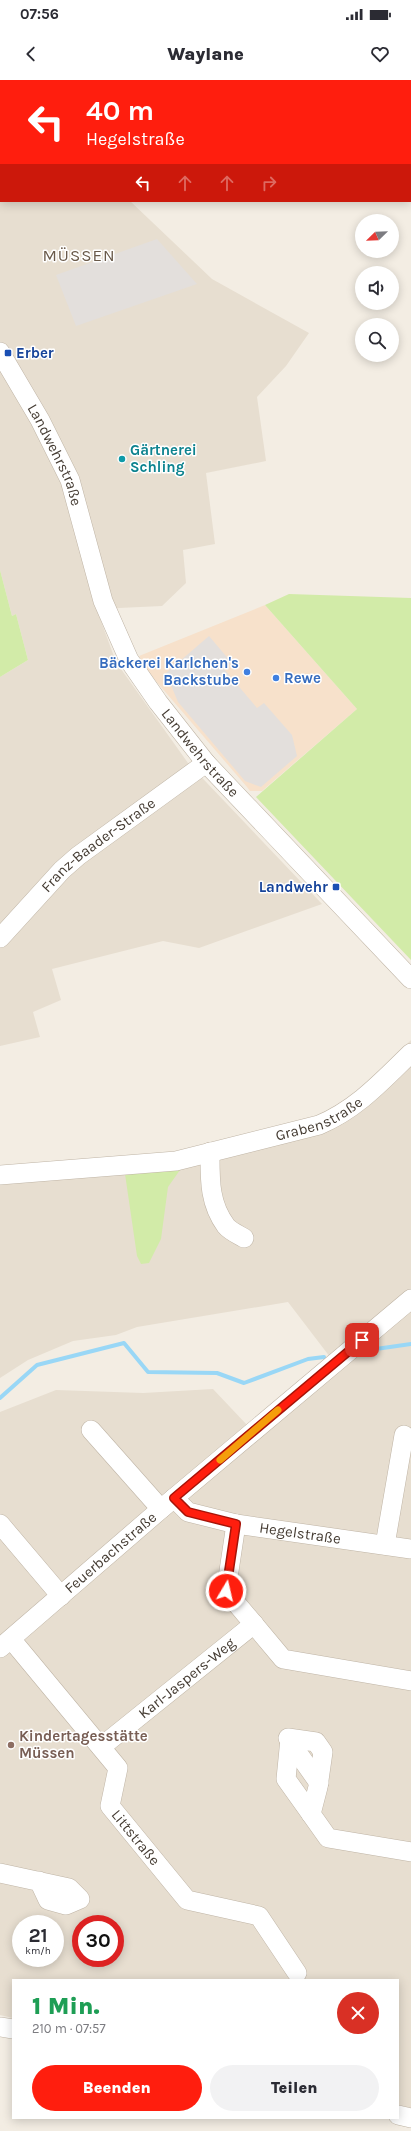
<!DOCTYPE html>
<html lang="de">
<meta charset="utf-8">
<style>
:root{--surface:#fff;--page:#f2f2f3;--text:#2b2b33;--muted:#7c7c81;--accent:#ff1e0e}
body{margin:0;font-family:Karla,sans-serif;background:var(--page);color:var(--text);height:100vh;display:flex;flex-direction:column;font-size:15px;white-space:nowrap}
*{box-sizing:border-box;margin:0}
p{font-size:13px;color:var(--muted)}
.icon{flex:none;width:22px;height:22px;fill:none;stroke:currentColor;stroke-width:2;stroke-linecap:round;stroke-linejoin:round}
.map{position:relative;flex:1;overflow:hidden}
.sheet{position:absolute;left:12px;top:1899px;width:387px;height:140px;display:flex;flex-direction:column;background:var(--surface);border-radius:0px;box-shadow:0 2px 10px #0003}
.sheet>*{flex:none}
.banner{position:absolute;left:0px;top:0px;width:411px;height:122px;box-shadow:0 2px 10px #0003;background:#ff1e0e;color:#fff;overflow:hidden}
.needle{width:26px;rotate:247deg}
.fabs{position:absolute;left:355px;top:134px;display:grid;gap:8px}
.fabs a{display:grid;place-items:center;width:44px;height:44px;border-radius:50%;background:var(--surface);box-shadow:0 2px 10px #0003;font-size:20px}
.speed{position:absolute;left:12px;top:1835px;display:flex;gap:8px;font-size:20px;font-weight:700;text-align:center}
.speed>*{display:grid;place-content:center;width:52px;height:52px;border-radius:50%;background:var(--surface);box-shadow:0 2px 10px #0003;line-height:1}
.speed small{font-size:10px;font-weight:400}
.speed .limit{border:6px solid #d22;background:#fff;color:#111}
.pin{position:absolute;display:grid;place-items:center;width:34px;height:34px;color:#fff;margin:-17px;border-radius:8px;box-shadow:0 2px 6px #0006}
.me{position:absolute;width:44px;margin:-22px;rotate:9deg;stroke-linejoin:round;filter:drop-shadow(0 0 3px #0008)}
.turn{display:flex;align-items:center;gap:14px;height:84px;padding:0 20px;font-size:18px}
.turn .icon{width:52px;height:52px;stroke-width:2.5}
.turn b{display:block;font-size:28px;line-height:34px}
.lanes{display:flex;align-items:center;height:38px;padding:0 20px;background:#0003;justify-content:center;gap:20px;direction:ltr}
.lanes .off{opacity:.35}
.round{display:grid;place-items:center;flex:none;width:42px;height:42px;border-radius:21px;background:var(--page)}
.overview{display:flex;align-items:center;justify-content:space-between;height:68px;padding:0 20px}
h1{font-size:24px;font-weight:800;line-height:30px;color:#1e9e55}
.button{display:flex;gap:8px;margin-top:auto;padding:8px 20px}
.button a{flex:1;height:46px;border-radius:24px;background:var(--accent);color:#fff;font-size:16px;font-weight:800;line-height:46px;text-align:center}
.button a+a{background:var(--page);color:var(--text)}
.status{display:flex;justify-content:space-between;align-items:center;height:28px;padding:0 20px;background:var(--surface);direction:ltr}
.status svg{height:11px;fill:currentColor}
header{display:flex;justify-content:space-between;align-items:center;height:52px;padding:0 20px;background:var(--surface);font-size:18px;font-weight:800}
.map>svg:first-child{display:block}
.residential{fill:#e7ded0;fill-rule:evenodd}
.commercial{fill:#f7e1cb}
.green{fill:#d2eba8}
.parking{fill:#e3dfdc}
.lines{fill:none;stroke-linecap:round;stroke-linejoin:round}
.stream{stroke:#99d7f6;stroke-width:4}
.minor-casing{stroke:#bfb4a5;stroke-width:20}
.minor{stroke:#fff;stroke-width:19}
.route-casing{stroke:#a61409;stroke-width:10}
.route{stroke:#ff1e0e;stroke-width:7}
.slow{stroke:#f59e0b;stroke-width:7}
.transit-dot{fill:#1a4fb4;stroke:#fff;stroke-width:1.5}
.culture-dot{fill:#0f9aa8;stroke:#fff;stroke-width:1.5}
.shop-dot{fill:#3f7fe0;stroke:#fff;stroke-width:1.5}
.education-dot{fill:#8d6e63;stroke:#fff;stroke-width:1.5}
.labels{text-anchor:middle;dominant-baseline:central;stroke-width:3;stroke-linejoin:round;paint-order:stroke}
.transit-label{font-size:15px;font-weight:bold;fill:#164399;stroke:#fff;text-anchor:start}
.culture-label{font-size:15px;font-weight:bold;fill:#0d838f;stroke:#fff;text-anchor:start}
.street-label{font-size:15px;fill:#453c33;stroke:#fff}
.shop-label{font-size:15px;font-weight:bold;fill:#366cbe;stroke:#fff;text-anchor:end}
.education-label{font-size:15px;font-weight:bold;fill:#785e54;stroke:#fff;text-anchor:start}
.quarter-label{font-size:17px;letter-spacing:1px;fill:#695949;stroke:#fff}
</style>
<div class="status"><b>07:56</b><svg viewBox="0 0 49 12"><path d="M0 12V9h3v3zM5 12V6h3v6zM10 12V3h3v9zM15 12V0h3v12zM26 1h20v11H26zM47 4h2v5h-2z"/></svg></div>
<header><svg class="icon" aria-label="back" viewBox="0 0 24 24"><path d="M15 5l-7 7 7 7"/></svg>Waylane<svg class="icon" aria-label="heart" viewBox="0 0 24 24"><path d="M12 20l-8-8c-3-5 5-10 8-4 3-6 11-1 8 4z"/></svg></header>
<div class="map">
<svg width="411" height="2051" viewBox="0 0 411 2051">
<rect width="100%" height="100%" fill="#f3ede3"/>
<path class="residential" d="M 0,0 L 47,1 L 1,1 L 1,121 L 130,121 L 212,199 L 309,253 L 286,286 L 257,317 L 266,381 L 206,393 L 215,464 L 183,470 L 186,503 L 162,526 L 119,528 L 98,533 L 116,582 L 188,683 L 322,824 L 199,868 L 163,861 L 52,889 L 61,920 L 33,932 L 40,957 L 0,966 L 0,597 L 28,580 L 16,534 L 12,536 L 0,490 Z
M 411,960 L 411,2028 L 398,2025 L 398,1900 L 13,1900 L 13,1938 L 0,1935 L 0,1332 L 56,1310 L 143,1313 L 213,1309 L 248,1346 L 330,1277 L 288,1222 L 137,1247 L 116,1255 L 73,1261 L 28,1280 L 0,1298 L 0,1088 L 176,1075 L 308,1042 L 350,1022 ZM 21,1844 L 55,1844 L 55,1878 L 21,1878 ZM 81,1844 L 115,1844 L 115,1878 L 81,1878 Z"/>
<path class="commercial" d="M 265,525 L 357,629 L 262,711 L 250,711 L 247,707 L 149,593 L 139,576 Z"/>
<path class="green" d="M 0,490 L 12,536 L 16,534 L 28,580 L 0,597 Z
M 289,514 L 411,518 L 411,880 L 256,717 L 357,629 L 265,525 Z
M 169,1086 L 180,1090 L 168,1107 L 161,1159 L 149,1183 L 141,1184 L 137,1176 L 125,1094 Z"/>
<path class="parking" d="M 157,159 L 197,204 L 76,246 L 56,195 Z
M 209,556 L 231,582 L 224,589 L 257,628 L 264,623 L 292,655 L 297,676 L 261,707 L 245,701 L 178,622 L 166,593 Z"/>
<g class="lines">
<path class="stream" d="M 369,1270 L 411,1264
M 0,1318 L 37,1285 L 124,1263 L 148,1292 L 217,1293 L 244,1303 L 308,1279 L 324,1277"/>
<g class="minor-casing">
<g id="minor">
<path d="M 38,1 L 39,0"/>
<path d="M 0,105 L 1,102"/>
<path id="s1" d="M 0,272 L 40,340 L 70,400 L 103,521 L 129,580 L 158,622 L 206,683 L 411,899"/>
<path id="s2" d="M 0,858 L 62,790 L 78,776 L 206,683"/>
<path d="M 210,1072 C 210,1099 209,1123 226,1146 C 230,1151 239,1155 244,1158"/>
<path id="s3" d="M 0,1095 L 176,1081 L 319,1045 C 357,1029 382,1001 411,973"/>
<path d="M 91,1350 L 161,1429"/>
<path id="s4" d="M 174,1418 L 188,1432 L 236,1444 L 411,1469"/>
<path d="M 0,1444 L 61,1516"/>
<path d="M 236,1444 L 226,1511 L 283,1579 L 411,1601"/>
<path d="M 385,1465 L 404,1355"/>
<path id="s5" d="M 11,1559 L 118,1688 L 110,1726 L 187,1820 L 259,1836 L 297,1893"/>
<path id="s6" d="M 0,1568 L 161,1429 L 411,1219"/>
<path d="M 288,1658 L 316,1662 L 323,1672 L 318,1707 L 311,1734 L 328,1758 L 411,1772"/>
<path d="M 290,1659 L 286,1699 L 311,1734"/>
<path d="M 290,1662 L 319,1703"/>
<path id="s7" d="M 101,1667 L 254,1544"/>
<path d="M 0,1793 L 69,1808 L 80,1819 L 66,1825 L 48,1820 L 39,1801"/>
<path d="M 0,1947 L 13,1949"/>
<path d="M 398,2035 L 411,2038"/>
</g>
</g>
<use href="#minor" class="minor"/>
</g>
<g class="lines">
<g class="route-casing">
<path id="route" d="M 226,1511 L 236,1444 L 188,1432 L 174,1418 L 362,1260"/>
</g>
<use href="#route" class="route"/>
<path class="slow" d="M 220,1380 L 278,1330"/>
</g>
<g class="transit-dot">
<rect x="4" y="269" width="8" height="8" rx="2"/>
<rect x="332" y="803" width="8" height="8" rx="2"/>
</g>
<circle class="culture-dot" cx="122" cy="379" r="4"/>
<g class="shop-dot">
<circle cx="247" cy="592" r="4"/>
<circle cx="276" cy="598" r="4"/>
</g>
<circle class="education-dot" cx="11" cy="1665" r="4"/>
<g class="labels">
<g class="transit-label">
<text x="16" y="273">Erber</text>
<text x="328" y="807" text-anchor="end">Landwehr</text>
</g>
<g class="culture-label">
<text x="130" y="370">Gärtnerei<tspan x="130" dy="17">Schling</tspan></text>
</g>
<g class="street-label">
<text stroke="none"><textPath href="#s1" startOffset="117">Landwehrstraße</textPath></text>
<text stroke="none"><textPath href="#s1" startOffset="453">Landwehrstraße</textPath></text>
<text stroke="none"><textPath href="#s2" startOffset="136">Franz-Baader-Straße</textPath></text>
<text stroke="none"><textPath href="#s3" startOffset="326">Grabenstraße</textPath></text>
<text stroke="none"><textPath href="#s4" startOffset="134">Hegelstraße</textPath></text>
<text stroke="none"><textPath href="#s6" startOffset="146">Feuerbachstraße</textPath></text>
<text stroke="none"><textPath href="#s7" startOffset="110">Karl-Jaspers-Weg</textPath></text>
<text stroke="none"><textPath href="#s5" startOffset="247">Littstraße</textPath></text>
</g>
<g class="shop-label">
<text x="239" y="583">Bäckerei Karlchen's<tspan x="239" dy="17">Backstube</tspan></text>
<text x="284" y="598" text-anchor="start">Rewe</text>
</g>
<g class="education-label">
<text x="19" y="1656">Kindertagesstätte<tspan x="19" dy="17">Müssen</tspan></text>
</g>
<g class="quarter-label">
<text x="79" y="175">MÜSSEN</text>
</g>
</g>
</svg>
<div class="fabs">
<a><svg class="needle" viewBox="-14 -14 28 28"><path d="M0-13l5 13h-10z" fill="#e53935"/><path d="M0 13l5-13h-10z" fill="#7c7c81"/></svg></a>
<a><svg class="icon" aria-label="sound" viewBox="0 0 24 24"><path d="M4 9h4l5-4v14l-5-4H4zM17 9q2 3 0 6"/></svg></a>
<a><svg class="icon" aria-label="search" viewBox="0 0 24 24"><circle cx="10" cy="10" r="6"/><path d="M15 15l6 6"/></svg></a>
</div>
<div class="speed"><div>21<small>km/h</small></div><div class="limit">30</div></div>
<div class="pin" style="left:362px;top:1260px;background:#d93025"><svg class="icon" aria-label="arrive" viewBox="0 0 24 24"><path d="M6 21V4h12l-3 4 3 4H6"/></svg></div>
<svg class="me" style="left:226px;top:1511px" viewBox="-20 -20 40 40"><circle r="17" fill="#ff1e0e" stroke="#fff" stroke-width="3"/><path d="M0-11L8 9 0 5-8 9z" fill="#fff"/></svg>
<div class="banner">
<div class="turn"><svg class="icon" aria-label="left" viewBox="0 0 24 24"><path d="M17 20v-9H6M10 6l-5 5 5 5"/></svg><div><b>40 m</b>Hegelstraße</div></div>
<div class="lanes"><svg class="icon" aria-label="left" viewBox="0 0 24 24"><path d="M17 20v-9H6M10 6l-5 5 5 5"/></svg><svg class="icon off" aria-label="ahead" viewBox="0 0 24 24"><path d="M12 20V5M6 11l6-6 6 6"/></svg><svg class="icon off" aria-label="ahead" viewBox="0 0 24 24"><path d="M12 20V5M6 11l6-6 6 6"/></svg><svg class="icon off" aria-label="right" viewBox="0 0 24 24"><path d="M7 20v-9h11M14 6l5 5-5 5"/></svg></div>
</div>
<section class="sheet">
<div class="overview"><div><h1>1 Min.</h1><p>210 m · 07:57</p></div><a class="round" style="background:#d93025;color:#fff"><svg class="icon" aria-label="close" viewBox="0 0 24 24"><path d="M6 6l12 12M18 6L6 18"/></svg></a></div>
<div class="button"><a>Beenden</a><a>Teilen</a></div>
</section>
</div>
